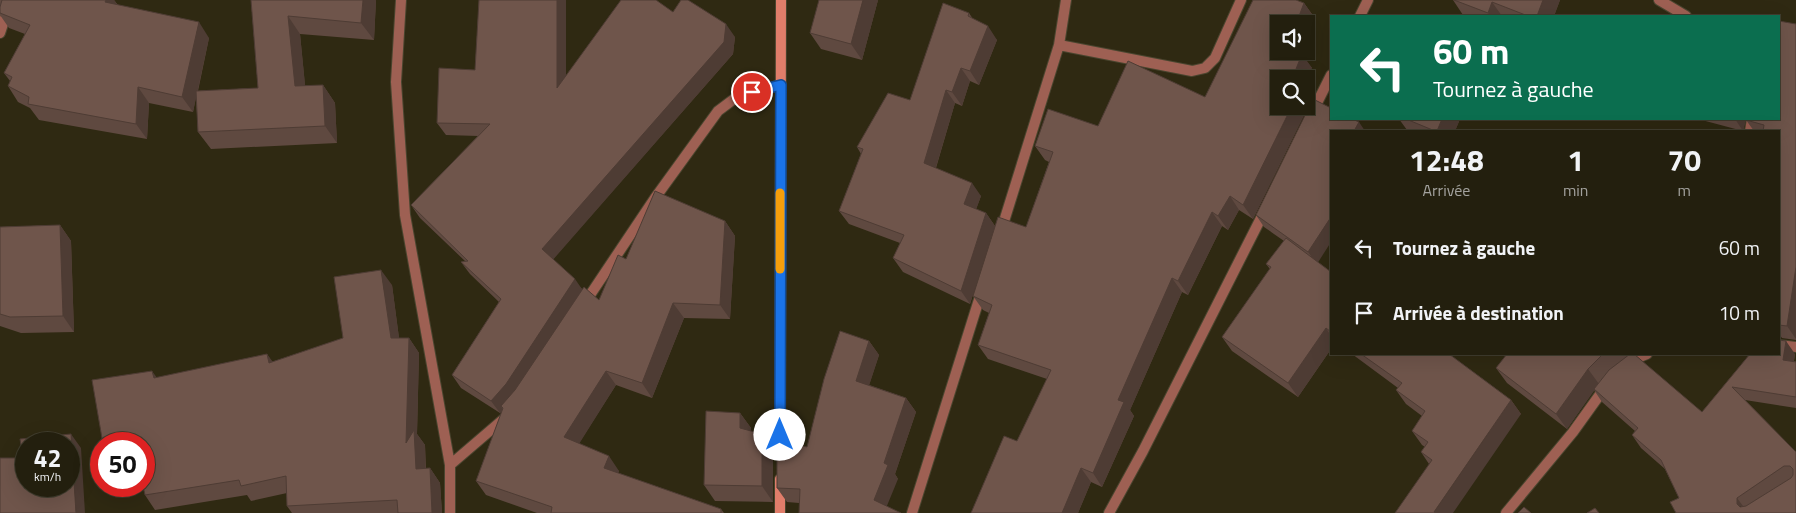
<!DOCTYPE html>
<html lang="fr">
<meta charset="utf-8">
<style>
:root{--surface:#231f0e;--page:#2b2717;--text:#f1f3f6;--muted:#a3a29e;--line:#403d2e}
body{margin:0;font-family:"Titillium Web",sans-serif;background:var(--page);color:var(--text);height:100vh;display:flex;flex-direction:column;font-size:19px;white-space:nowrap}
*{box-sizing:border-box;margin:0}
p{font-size:16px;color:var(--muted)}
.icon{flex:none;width:28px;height:28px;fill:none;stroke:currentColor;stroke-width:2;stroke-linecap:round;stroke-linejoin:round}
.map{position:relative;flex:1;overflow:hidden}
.sheet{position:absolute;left:1330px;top:130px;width:450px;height:225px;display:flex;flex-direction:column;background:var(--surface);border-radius:0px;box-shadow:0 5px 20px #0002,0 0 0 1px var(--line)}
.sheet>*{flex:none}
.banner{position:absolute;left:1330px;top:15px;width:450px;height:105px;border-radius:0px;box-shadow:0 5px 20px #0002,0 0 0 1px var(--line);background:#0b6e4f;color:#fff;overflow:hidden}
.tools{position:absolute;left:1270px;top:15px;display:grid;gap:10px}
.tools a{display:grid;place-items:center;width:45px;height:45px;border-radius:0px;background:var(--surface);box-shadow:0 5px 20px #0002,0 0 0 1px var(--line);font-size:25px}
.speed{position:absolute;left:15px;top:432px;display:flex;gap:10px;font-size:25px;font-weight:700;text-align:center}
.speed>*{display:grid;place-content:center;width:65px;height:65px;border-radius:50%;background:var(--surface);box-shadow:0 5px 20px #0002,0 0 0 1px var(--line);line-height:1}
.speed small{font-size:12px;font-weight:400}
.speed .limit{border:8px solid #d22;background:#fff;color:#111}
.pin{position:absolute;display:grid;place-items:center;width:42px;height:42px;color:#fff;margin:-21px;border:2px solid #fff;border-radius:50%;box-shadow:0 1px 5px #0007}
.me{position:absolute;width:55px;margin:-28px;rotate:0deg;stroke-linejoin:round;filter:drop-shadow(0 0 4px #0008)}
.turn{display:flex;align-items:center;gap:18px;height:105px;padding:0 20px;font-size:22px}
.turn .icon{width:65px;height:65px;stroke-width:2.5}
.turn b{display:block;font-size:35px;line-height:42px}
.eta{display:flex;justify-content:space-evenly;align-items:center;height:85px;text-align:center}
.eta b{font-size:30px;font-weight:700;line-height:35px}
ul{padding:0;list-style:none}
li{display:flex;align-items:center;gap:15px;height:65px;padding:0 20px}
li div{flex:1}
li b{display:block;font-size:19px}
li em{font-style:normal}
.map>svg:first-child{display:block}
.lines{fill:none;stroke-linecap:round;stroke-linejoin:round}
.minor-casing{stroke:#4a452f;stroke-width:12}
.secondary-casing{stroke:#4a452f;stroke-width:12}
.minor{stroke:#9e6053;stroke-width:10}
.secondary{stroke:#e07d6a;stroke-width:10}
.wall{fill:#5f4940}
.shaded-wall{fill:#4e3c34}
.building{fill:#6f554b;stroke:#4e3c34;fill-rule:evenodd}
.route-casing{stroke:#114b97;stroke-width:12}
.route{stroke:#1a73e8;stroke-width:9}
.slow{stroke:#f59e0b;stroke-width:9}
</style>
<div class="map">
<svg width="1796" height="513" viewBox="0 0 1796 513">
<rect width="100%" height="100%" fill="#2f2912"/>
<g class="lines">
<g class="minor-casing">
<path id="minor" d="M 401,0 L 396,82 L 405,215 L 450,465 L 450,513
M 1659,0 L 1686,16
M 1360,16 L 1368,0
M 0,33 L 11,0
M 1059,45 L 1066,0
M 1312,113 L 1331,75
M 1750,131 L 1752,119
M 1001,231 L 1059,45 L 1192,71 L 1205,68 L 1215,58 L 1241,0
M 584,304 L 655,198 L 718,111 L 738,96 L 781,85
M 1779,345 L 1796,347
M 1626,365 L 1637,358 L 1647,354
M 450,465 L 506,417
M 912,513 L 982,290
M 1109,513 L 1143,451 L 1265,210
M 1506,513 L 1573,432 L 1606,386"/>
</g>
<g class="secondary-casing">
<path id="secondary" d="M 780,452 L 781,0
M 780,513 L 780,479"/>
</g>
<use href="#minor" class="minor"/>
<use href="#secondary" class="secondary"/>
</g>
<path class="wall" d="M 0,0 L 114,0 L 118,5 L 209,38 L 198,91 L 258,88 L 251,0 L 376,0 L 374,40 L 300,34 L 305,86 L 323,85 L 335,103 L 337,143 L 211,149 L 198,132 L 196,97 L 193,112 L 149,103 L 147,139 L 39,120 L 30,108 L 18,102 L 8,86 L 10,81 L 4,73 L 25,34 L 9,28 L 0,15 Z
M 479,0 L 566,0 L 566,76 L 673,12 L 735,37 L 733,54 L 553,259 L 582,289 L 599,300 L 626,259 L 725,221 L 735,236 L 730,319 L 684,318 L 652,398 L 616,385 L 579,443 L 619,471 L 618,473 L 721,509 L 724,513 L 537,513 L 486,495 L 476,481 L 502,411 L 500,413 L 461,388 L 452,375 L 499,302 L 470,274 L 461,262 L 465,261 L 420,218 L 411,205 L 478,136 L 446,135 L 437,123 L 475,70 Z
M 878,0 L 862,60 L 821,49 L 810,33 Z
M 1453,0 L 1560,0 L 1554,16 L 1467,16 L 1463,15 Z
M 1304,3 L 1314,17 L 1300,53 L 1312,68 L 1279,79 L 1306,106 L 1306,101 L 1309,105 L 1253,219 L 1239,210 L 1228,230 L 1222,226 L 1188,295 L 1182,292 L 1130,410 L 1134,416 L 1102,487 L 1091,482 L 1078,513 L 971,513 L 1017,441 L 1047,379 L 988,359 L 978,345 L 989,313 L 983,310 L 973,296 L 1026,227 L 1049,162 L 1045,160 L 1035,146 L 1098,126 L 1205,97 Z
M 969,13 L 973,19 L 997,40 L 979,85 L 970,81 L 962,106 L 955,103 L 936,168 L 981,196 L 976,209 L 986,213 L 995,226 L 970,304 L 903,272 L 893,258 L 900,243 L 849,224 L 839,211 L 861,154 L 857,147 L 910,100 Z
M 1796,24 L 1796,340 L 1782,338 L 1779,334 L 1779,131 L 1754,131 L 1746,120 Z
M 1399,119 L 1460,119 L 1455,131 L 1409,131 L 1407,130 Z
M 1698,119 L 1746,119 L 1743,131 Z
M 1331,131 L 1318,262 L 1331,272 L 1331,349 L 1298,397 L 1232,351 L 1222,337 L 1270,269 L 1266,264 L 1284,241 L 1264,227 L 1256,215 Z
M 60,225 L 71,241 L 74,332 L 21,333 L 0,326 L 0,227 Z
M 392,285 L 399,338 L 409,338 L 419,353 L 417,434 L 425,445 L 426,469 L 430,468 L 440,483 L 442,513 L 292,513 L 287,506 L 287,493 L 251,501 L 247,495 L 155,510 L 145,495 L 144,444 L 103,444 L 157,378 L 267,354 L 272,362 L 343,338 Z
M 869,341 L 879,355 L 869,385 L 906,398 L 916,412 L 895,474 L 898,479 L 799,503 L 787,502 L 777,488 L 807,447 Z
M 1352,354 L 1449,354 L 1511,400 L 1521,414 L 1429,464 L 1421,452 L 1425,447 L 1422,445 L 1412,431 L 1422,416 L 1406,404 L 1396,390 L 1398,388 Z
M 1507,354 L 1629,354 L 1702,412 L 1750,354 L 1795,354 L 1794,361 L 1796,362 L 1796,408 L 1745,400 L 1796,452 L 1796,513 L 1679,498 L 1665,469 L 1641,448 L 1632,435 L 1635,431 L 1602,402 L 1594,390 L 1567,429 L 1507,383 L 1496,368 Z
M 740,413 L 751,428 L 751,431 L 773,449 L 773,502 L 715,501 L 704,485 Z"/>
<path class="shaded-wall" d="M 106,0 L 114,0 L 119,7 L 105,2 Z
M 363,0 L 376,0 L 374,40 L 361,23 Z
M 557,0 L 566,0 L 566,101 L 557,88 Z
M 863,0 L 878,0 L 862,60 L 851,44 Z
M 1543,0 L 1560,0 L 1554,16 L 1537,16 Z
M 1492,2 L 1502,16 L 1490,16 L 1488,13 Z
M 1304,3 L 1314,17 L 1306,37 L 1306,24 L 1296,24 Z
M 288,16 L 300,34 L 307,104 L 295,86 Z
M 199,22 L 209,38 L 193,112 L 182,97 Z
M 726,24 L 735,37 L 733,54 L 551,262 L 542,249 Z
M 988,26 L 997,40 L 979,85 L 970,71 Z
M 1302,54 L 1312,68 L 1306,82 L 1306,79 L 1292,79 Z
M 961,68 L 970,81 L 962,106 L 952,92 Z
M 323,85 L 335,103 L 337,143 L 325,126 Z
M 138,87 L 149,103 L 147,139 L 136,124 Z
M 946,90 L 955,103 L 933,177 L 924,163 Z
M 1306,101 L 1309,105 L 1253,219 L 1243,205 L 1292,106 L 1306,106 Z
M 1442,119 L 1460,119 L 1455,131 L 1437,131 Z
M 1735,119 L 1746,119 L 1743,131 Z
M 1359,122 L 1365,131 L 1354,131 Z
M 972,183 L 981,196 L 973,218 L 964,204 Z
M 1230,196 L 1239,210 L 1228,230 L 1218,216 Z
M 1212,212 L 1222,226 L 1188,295 L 1178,281 Z
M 986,213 L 995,226 L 970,304 L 961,291 Z
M 1331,217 L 1331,242 L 1317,264 L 1308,252 Z
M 725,221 L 735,236 L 730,319 L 720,305 Z
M 60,225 L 71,241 L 74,332 L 63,316 Z
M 1796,267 L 1796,339 L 1787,326 Z
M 381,270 L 392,285 L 401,353 L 391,338 Z
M 1172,278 L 1182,292 L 1130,410 L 1134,416 L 1102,487 L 1093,473 L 1118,400 Z
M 575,279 L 584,292 L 515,397 L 501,406 L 503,410 L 500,413 L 491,401 Z
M 673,303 L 684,318 L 652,398 L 642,383 Z
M 1326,328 L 1331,336 L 1331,349 L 1298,397 L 1288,383 Z
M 409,338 L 419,353 L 417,434 L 425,445 L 426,484 L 416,469 L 406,443 Z
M 869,341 L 879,355 L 866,395 L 856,381 Z
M 1786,341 L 1795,354 L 1792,372 L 1783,360 Z
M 267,354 L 278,369 L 269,363 Z
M 1588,369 L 1599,384 L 1567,429 L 1556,414 Z
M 152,371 L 163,386 L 154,378 Z
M 606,371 L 616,385 L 574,452 L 564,437 Z
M 906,398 L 916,412 L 895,474 L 898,479 L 884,513 L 874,500 L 884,463 Z
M 1511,400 L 1521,414 L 1453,513 L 1435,513 L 1434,512 Z
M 740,413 L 751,428 L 751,444 L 740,428 Z
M 71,434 L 81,448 L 85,513 L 76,513 Z
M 762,434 L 773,449 L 773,502 L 762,486 Z
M 609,456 L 619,471 L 615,483 L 604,468 Z
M 430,468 L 440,483 L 442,513 L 432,513 Z
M 1081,468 L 1091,482 L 1078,513 L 1062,513 Z
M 1737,498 L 1746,510 L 1737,504 Z"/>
<path class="building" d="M 2,0 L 106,0 L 105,2 L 199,22 L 182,97 L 138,87 L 136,124 L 28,104 L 29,97 L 8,86 L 12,77 L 4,73 L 30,25 L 0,13 L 0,7 Z
M 251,0 L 363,0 L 361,23 L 288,16 L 295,86 L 323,85 L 325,126 L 198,132 L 196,91 L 258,88 Z
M 479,0 L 557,0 L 557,88 L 621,0 L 656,0 L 673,12 L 681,0 L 688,0 L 726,24 L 724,42 L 542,249 L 575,279 L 506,384 L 491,401 L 452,375 L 501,299 L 461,262 L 468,261 L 411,205 L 490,124 L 437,123 L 439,68 L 475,70 Z
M 819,0 L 863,0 L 851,44 L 810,33 Z
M 1253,0 L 1296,0 L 1304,3 L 1296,24 L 1279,24 L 1279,51 L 1295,51 L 1302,54 L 1292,79 L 1279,79 L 1279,106 L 1292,106 L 1243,205 L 1230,196 L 1218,216 L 1212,212 L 1178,281 L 1172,278 L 1118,400 L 1124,402 L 1093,473 L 1081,468 L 1062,513 L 971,513 L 1004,436 L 1017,441 L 1051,370 L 978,345 L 992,305 L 973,296 L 998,217 L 1026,227 L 1053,152 L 1035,146 L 1048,109 L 1098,126 L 1128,61 L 1205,97 Z
M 1454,0 L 1543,0 L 1537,16 L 1528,16 L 1492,2 L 1488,13 Z
M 943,3 L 969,13 L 968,16 L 988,26 L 970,71 L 961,68 L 952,92 L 946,90 L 924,163 L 972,183 L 964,204 L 986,213 L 961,291 L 893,258 L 904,235 L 839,211 L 863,149 L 857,147 L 888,93 L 910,100 Z
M 1779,21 L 1796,24 L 1796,267 L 1787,326 L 1779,325 L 1779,131 L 1763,131 L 1764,125 L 1746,120 L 1746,119 L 1779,119 Z
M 1313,99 L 1331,108 L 1331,119 L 1352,119 L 1359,122 L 1354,131 L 1331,131 L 1331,217 L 1308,252 L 1256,215 Z
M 1406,119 L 1442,119 L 1437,131 L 1435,131 Z
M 655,191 L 725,221 L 720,305 L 673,303 L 642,383 L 606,371 L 564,437 L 609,456 L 604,468 L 721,509 L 721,513 L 551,513 L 552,507 L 476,481 L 503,408 L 501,406 L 515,390 L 584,287 L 599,300 L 618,255 L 626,259 Z
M 60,225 L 63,316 L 10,317 L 0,314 L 0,227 Z
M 1286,238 L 1331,272 L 1331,332 L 1326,328 L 1288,383 L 1222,337 L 1271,267 L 1266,264 Z
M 381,270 L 391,338 L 409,338 L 406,443 L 414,430 L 416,469 L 430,468 L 432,513 L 398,513 L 397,500 L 287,506 L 286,476 L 241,486 L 239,480 L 145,495 L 143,486 L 144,486 L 144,444 L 103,444 L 92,380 L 152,371 L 154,378 L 267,354 L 269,363 L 343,338 L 334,277 Z
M 840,331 L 869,341 L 856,381 L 906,398 L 884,463 L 888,465 L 874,500 L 901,513 L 799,513 L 800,489 L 777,488 L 777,439 L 807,447 L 824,379 Z
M 1779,340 L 1786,341 L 1783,360 L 1796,362 L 1796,397 L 1732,387 L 1796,452 L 1796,513 L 1676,513 L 1670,502 L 1679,498 L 1661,460 L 1632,435 L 1638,428 L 1594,389 L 1609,370 L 1630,354 L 1634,354 L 1702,412 L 1750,354 L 1779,354 ZM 1784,466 L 1790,466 L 1793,469 L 1793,475 L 1791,478 L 1746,506 L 1740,507 L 1737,504 L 1737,498 Z
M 1361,354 L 1449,354 L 1511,400 L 1434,512 L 1436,513 L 1395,513 L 1432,460 L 1421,452 L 1428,442 L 1412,431 L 1425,411 L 1396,390 L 1402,383 Z
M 1507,354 L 1603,354 L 1588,369 L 1556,414 L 1496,368 Z
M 706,411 L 740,413 L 740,428 L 762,434 L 762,486 L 704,485 Z
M 71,434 L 76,513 L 0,513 L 0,458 L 23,458 L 20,439 ZM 26,444 L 69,444 L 69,486 L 26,486 Z
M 1524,507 L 1531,513 L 1518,513 Z
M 1595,508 L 1599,513 L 1587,513 Z"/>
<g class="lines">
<g class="route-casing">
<path id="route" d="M 752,92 L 781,85 L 780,435"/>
</g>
<use href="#route" class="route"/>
<path class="slow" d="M 780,193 L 780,269"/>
</g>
</svg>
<div class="tools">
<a><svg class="icon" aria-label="sound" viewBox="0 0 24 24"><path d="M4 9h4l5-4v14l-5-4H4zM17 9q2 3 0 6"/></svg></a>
<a><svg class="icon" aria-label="search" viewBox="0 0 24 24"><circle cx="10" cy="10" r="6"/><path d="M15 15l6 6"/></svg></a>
</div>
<div class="speed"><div>42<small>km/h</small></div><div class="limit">50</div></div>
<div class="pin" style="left:752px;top:92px;background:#d93025"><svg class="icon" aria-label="arrive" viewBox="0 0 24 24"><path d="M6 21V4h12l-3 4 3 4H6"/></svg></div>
<svg class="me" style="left:780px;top:435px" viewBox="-20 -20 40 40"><circle r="19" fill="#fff"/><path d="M0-13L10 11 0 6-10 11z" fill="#1a73e8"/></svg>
<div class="banner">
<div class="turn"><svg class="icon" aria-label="left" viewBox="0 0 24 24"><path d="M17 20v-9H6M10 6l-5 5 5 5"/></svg><div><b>60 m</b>Tournez à gauche</div></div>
</div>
<section class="sheet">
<div class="eta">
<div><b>12:48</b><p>Arrivée</p></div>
<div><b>1</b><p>min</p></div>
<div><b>70</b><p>m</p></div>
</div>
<ul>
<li><svg class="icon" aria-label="left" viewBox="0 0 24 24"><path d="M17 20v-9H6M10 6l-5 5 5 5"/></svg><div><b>Tournez à gauche</b></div><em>60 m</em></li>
<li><svg class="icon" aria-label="arrive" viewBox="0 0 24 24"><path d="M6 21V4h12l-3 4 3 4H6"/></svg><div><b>Arrivée à destination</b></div><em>10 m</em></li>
</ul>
</section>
</div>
